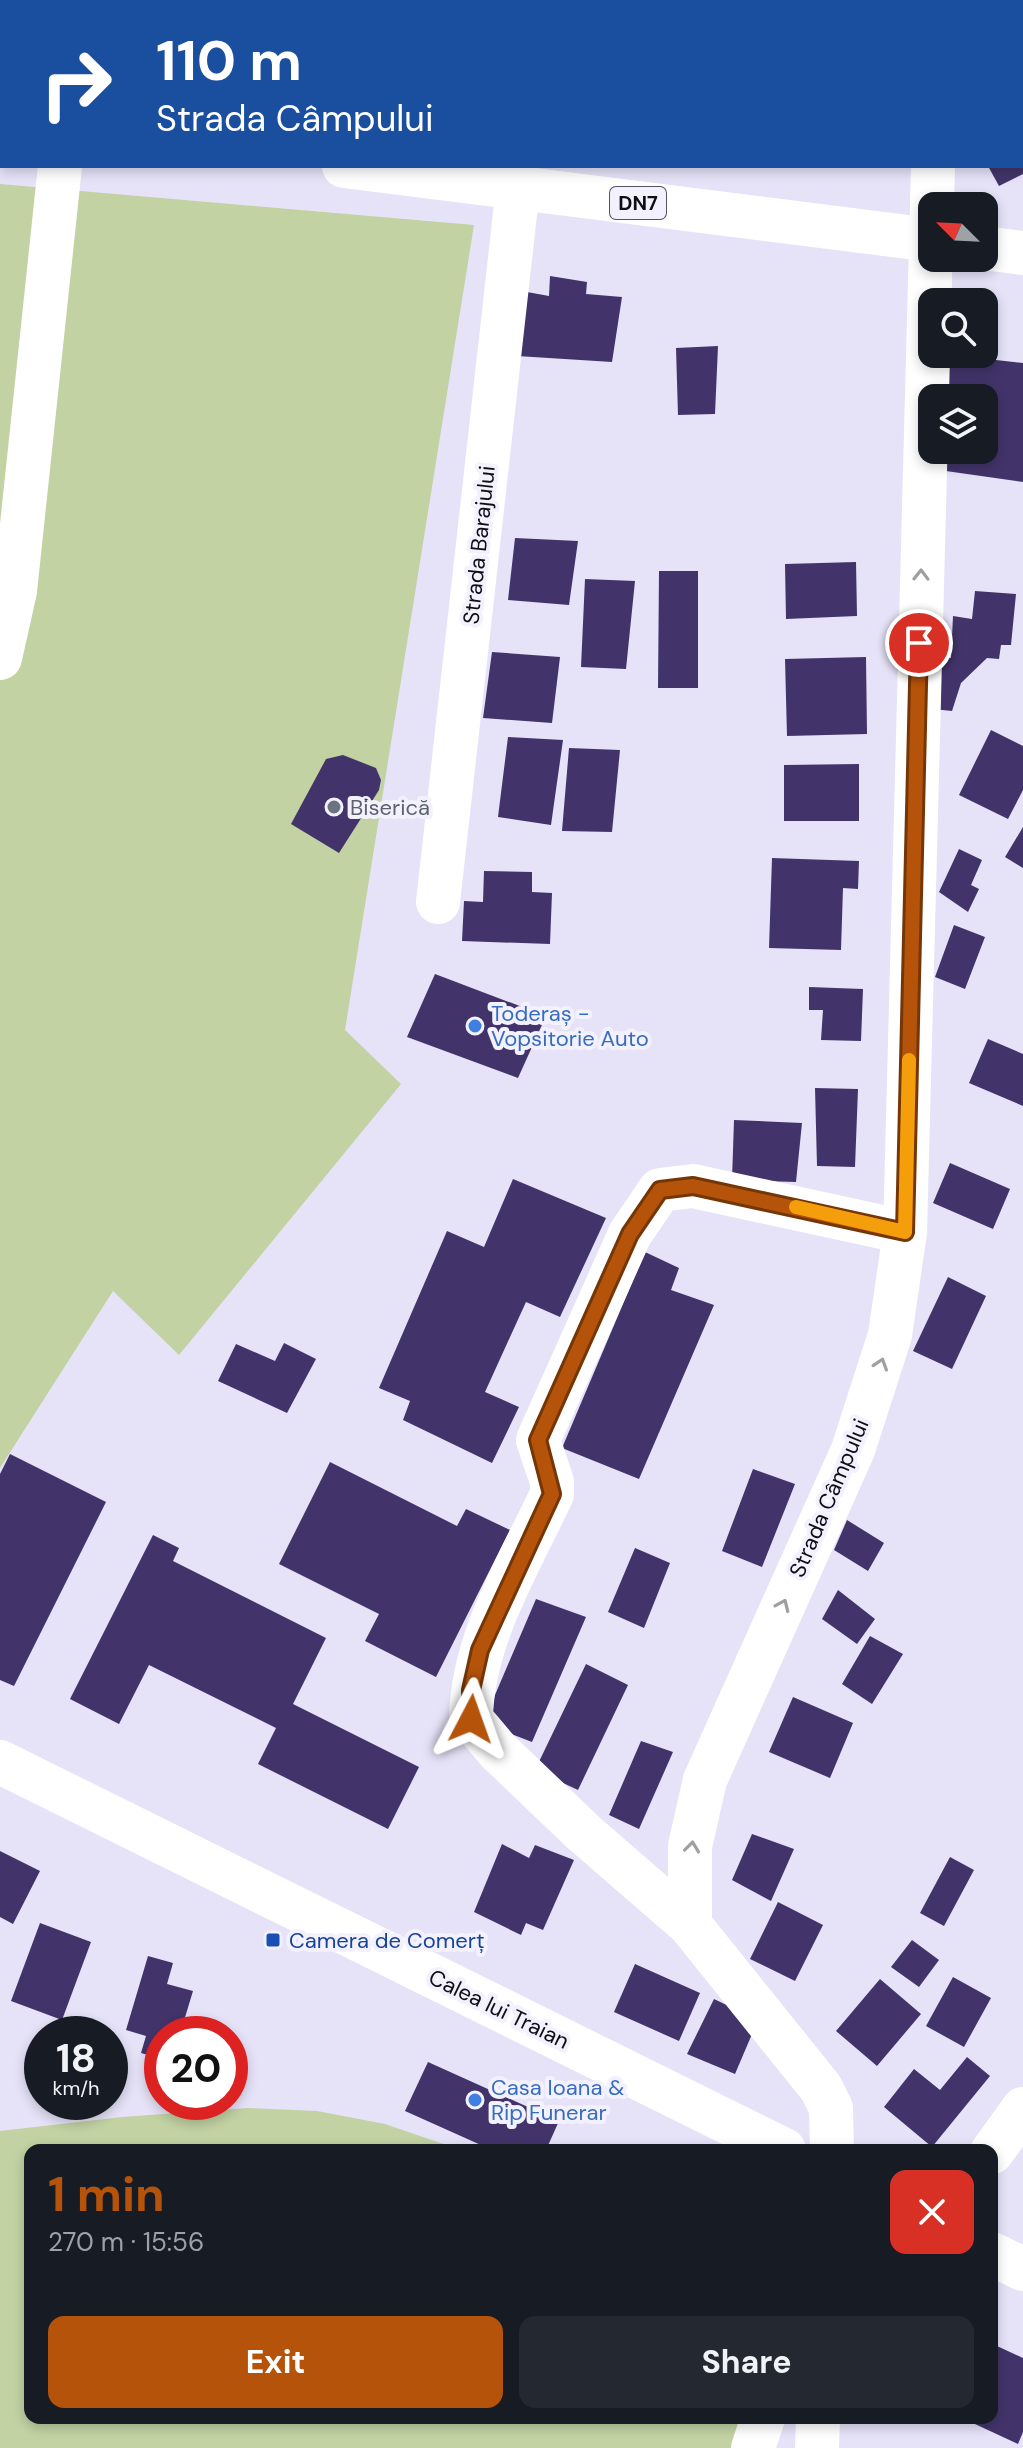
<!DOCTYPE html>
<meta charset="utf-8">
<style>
:root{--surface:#171b24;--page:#242831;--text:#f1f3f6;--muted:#9ea1a6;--accent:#b45309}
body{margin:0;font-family:"DM Sans",sans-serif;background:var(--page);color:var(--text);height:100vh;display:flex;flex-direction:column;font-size:30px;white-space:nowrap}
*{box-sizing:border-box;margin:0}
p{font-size:26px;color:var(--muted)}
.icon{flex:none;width:44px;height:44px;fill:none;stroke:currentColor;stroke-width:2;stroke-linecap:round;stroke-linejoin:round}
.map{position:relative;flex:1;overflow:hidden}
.drawer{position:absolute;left:24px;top:2144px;width:974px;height:280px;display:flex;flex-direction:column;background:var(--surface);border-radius:16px;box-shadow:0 4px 12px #0003}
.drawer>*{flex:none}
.banner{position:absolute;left:0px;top:0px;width:1024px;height:168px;box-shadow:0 4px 12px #0003;background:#1a4fa0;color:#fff;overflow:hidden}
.needle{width:52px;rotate:294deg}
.buttons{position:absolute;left:918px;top:192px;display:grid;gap:16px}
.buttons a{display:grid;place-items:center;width:80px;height:80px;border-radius:16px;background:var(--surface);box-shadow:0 4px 12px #0003;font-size:40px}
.speed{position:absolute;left:24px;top:2016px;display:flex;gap:16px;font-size:40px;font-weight:700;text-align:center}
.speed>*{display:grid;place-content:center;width:104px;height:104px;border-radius:50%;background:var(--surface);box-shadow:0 4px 12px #0003;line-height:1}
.speed small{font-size:20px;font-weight:400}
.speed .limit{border:12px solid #d22;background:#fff;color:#111}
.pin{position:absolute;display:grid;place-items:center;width:68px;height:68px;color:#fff;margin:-34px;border:4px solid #fff;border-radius:50%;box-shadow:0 2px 8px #0007}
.me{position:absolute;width:88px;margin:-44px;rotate:4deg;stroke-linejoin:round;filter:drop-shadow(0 0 6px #0008)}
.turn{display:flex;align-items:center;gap:28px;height:168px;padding:0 24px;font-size:36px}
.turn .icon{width:104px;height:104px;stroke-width:2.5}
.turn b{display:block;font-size:56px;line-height:68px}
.round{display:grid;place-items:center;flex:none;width:84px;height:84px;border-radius:16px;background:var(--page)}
.headline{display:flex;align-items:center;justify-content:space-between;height:136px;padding:0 24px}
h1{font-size:48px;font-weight:700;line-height:60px;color:var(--accent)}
.primary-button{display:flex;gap:16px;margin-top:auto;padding:16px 24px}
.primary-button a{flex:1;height:92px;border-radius:16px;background:var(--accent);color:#fff;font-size:32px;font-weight:700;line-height:92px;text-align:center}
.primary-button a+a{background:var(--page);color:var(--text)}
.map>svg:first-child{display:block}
.green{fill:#c2d2a3}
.building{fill:#42346a}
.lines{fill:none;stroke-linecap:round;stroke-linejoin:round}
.minor{stroke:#fff;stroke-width:44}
.major{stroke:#fff;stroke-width:44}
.highway{stroke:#fff;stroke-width:44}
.oneway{stroke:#9f9fa1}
.route-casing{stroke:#753606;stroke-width:20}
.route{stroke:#b45309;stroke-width:14}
.slow{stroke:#f59e0b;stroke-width:14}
.worship-dot{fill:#6b7280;stroke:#f3f1fe;stroke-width:3}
.shop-dot{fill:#3f7fe0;stroke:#f3f1fe;stroke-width:3}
.transit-dot{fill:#1a4fb4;stroke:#f3f1fe;stroke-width:3}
.labels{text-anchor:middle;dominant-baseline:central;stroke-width:8;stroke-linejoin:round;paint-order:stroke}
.shield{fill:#f3f1fe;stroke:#54525b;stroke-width:2}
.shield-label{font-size:20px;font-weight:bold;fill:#100e15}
.street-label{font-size:22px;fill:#100e15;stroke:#f3f1fe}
.worship-label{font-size:22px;fill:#5b616d;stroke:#f3f1fe;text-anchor:start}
.shop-label{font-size:22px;fill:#366cbe;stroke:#f3f1fe;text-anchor:start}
.transit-label{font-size:22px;fill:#164399;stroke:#f3f1fe;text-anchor:start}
</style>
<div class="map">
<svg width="1023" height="2448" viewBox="0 0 1023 2448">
<rect width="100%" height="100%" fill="#e6e2f8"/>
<path class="green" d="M 0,184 L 474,225 L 345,1030 L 401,1084 L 179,1355 L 113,1291 L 0,1468 Z
M 248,2108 L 317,2111 L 385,2124 L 461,2150 L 30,2150 L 30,2418 L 746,2418 L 741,2448 L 0,2448 L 0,2131 L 122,2117 Z"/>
<path class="building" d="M 988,166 L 1023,166 L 1023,174 L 999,186 Z
M 550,276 L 587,282 L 586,294 L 622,297 L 612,362 L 517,356 L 527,292 L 549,296 Z
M 718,346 L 715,414 L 678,415 L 676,348 Z
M 943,354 L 1023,363 L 1023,482 L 939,470 L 940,450 L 984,450 L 984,398 L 944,398 Z
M 515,538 L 578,541 L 569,605 L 508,600 Z
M 856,562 L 857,616 L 786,619 L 785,564 Z
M 659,571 L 698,571 L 698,688 L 658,688 Z
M 585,579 L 635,581 L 626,669 L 581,667 Z
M 975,591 L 1016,594 L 1011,645 L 1001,645 L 999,659 L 987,658 L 961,683 L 952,711 L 933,709 L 933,657 L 951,658 L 953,616 L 972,619 Z
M 492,652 L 560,657 L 552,723 L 483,718 Z
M 866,657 L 867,734 L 787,736 L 785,659 Z
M 991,730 L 1023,746 L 1023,790 L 1008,819 L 959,795 Z
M 508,737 L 563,740 L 551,825 L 498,817 Z
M 569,748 L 620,750 L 612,832 L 562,831 Z
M 343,755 L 376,768 L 381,780 L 379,790 L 339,853 L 291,824 L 326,759 Z
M 859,764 L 859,821 L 784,821 L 784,765 Z
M 1023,827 L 1023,868 L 1005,857 Z
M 959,849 L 982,860 L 971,885 L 979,889 L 968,912 L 939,892 Z
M 772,858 L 859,861 L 858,889 L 843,888 L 841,950 L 769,948 Z
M 484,871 L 532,872 L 532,892 L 552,893 L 550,944 L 462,941 L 464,901 L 483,902 Z
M 954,925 L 985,937 L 965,989 L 935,977 Z
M 435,974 L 546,1016 L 518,1078 L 407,1037 Z
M 809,987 L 863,989 L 861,1041 L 821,1040 L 823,1010 L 809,1010 Z
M 988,1039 L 1023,1054 L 1023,1106 L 969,1083 Z
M 815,1088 L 858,1089 L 855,1167 L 817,1166 Z
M 734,1120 L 802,1123 L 796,1182 L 732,1180 Z
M 950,1163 L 1010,1189 L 993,1229 L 933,1203 Z
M 513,1179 L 606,1218 L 560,1317 L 526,1302 L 485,1392 L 519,1407 L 492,1463 L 403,1420 L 410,1401 L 379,1388 L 447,1231 L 484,1247 Z
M 645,1252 L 679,1268 L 671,1290 L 714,1305 L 639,1479 L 562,1448 Z
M 948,1277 L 986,1296 L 952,1369 L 913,1351 Z
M 284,1343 L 316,1359 L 287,1413 L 218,1381 L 236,1344 L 275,1361 Z
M 10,1454 L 106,1502 L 14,1686 L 0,1680 L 0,1474 Z
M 330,1462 L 457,1526 L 466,1509 L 510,1530 L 436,1677 L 365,1641 L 379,1614 L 279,1564 Z
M 753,1469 L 795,1484 L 762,1567 L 722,1551 Z
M 847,1520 L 884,1543 L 868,1571 L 834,1550 Z
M 153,1535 L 179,1548 L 173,1561 L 326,1638 L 293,1704 L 419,1767 L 388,1829 L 258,1764 L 276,1728 L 149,1665 L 119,1724 L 70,1699 Z
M 635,1548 L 670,1563 L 644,1628 L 608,1612 Z
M 838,1590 L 875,1619 L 857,1644 L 822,1619 Z
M 536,1599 L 586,1617 L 532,1742 L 483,1723 Z
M 870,1636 L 903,1654 L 872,1704 L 842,1684 Z
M 586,1664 L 628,1685 L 578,1790 L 535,1770 Z
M 793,1697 L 853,1723 L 830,1778 L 769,1752 Z
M 641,1741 L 673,1752 L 639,1829 L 609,1815 Z
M 752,1834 L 794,1849 L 771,1901 L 732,1880 Z
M 502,1844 L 529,1858 L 535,1845 L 574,1860 L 543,1930 L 526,1923 L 521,1935 L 474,1912 Z
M 0,1851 L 40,1871 L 13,1924 L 0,1917 Z
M 950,1857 L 974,1870 L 944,1926 L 920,1913 Z
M 778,1902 L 823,1925 L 795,1981 L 750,1959 Z
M 40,1923 L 91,1942 L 62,2020 L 11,2001 Z
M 912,1940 L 939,1960 L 919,1987 L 891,1967 Z
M 148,1956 L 173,1963 L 167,1984 L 193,1991 L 180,2034 L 162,2034 L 162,2059 L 141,2053 L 146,2036 L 126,2030 Z
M 635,1964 L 700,1993 L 679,2041 L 614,2012 Z
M 953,1977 L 991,1998 L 964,2047 L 926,2026 Z
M 880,1979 L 921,2014 L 877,2066 L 836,2031 Z
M 714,1999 L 758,2020 L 735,2074 L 687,2054 Z
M 967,2057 L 990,2076 L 932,2147 L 884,2107 L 914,2069 L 940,2090 Z
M 428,2062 L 559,2121 L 546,2150 L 492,2150 L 405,2111 Z
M 997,2346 L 1023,2358 L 1023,2432 L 1018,2444 L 962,2418 L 992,2418 L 992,2356 Z"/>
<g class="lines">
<path class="minor" d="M 690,2 L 690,0
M 843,2 L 843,0
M 941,2 L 941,0
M 0,658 L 15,591 L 60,166
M 438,902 L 518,187
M 690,1925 L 690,1846 L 705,1780 L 853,1450 L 890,1335 L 905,1232 L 933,166
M 832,2150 L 831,2108 L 821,2088 L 690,1925 L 584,1833 L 498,1751 L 471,1719 C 472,1639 519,1565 552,1494 L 552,1482 L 538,1440 L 630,1234 L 660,1190 L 693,1186 L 905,1232
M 992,2152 L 1023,2109
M 753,2448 L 763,2418
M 817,2448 L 818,2418"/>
<path class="major" d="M 0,1762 L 784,2150
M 992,2254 L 1023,2269"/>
<path class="highway" d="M 0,132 L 2,132
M 344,166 L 932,240
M 984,248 L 1023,253"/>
</g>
<defs><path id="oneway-chevron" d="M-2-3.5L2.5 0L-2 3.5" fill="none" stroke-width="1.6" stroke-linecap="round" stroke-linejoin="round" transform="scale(2)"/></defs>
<g class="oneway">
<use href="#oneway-chevron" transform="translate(921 575) rotate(-89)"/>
<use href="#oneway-chevron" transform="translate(881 1364) rotate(-72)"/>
<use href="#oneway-chevron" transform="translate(783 1605) rotate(-66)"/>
<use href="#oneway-chevron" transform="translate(692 1847) rotate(-83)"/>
</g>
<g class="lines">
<g class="route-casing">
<path id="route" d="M 471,1719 L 471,1690 L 480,1650 L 552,1494 L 538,1440 L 630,1234 L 660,1190 L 693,1186 L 905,1232 L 919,643"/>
</g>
<use href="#route" class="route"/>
<path class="slow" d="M 796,1207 L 905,1232 L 909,1060"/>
</g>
<circle class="worship-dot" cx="334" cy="807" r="8"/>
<g class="shop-dot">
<circle cx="475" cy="1026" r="8"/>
<circle cx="475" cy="2100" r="8"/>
</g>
<rect class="transit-dot" x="265" y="1932" width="16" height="16" rx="4"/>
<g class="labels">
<rect class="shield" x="610" y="187" width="56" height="32" rx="6"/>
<g class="shield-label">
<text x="638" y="203">DN7</text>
</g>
<g class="street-label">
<text transform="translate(479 545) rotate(-84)">Strada Barajului</text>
<text transform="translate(829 1498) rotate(-67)">Strada Câmpului</text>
<text transform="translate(499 2009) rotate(26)">Calea lui Traian</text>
</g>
<g class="worship-label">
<text x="350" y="807">Biserică</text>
</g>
<g class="shop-label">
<text x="491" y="1013">Toderaș -<tspan x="491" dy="25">Vopsitorie Auto</tspan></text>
<text x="491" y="2087">Casa Ioana &amp;<tspan x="491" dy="25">Rip Funerar</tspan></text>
</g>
<g class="transit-label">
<text x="289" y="1940">Camera de Comerț</text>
</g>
</g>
</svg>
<div class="buttons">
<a><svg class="needle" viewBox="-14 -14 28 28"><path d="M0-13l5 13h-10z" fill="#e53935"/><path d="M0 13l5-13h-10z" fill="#9ea1a6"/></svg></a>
<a><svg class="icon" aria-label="search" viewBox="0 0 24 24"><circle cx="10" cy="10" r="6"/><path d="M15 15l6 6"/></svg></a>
<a><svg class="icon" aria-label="layers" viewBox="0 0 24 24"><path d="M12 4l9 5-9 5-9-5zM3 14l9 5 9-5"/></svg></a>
</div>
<div class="speed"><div>18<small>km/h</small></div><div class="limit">20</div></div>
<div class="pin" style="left:919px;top:643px;background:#d93025"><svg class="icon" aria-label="arrive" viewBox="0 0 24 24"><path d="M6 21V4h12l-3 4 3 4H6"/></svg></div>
<svg class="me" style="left:471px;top:1719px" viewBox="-20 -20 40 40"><path d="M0-17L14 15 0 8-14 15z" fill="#b45309" stroke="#fff" stroke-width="4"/></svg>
<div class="banner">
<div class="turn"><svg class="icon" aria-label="right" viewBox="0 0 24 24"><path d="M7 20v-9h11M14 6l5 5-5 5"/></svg><div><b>110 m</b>Strada Câmpului</div></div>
</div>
<section class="drawer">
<div class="headline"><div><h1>1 min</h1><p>270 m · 15:56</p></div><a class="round" style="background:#d93025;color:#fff"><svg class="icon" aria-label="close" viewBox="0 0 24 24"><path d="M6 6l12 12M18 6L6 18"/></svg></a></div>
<div class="primary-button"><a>Exit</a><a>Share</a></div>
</section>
</div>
